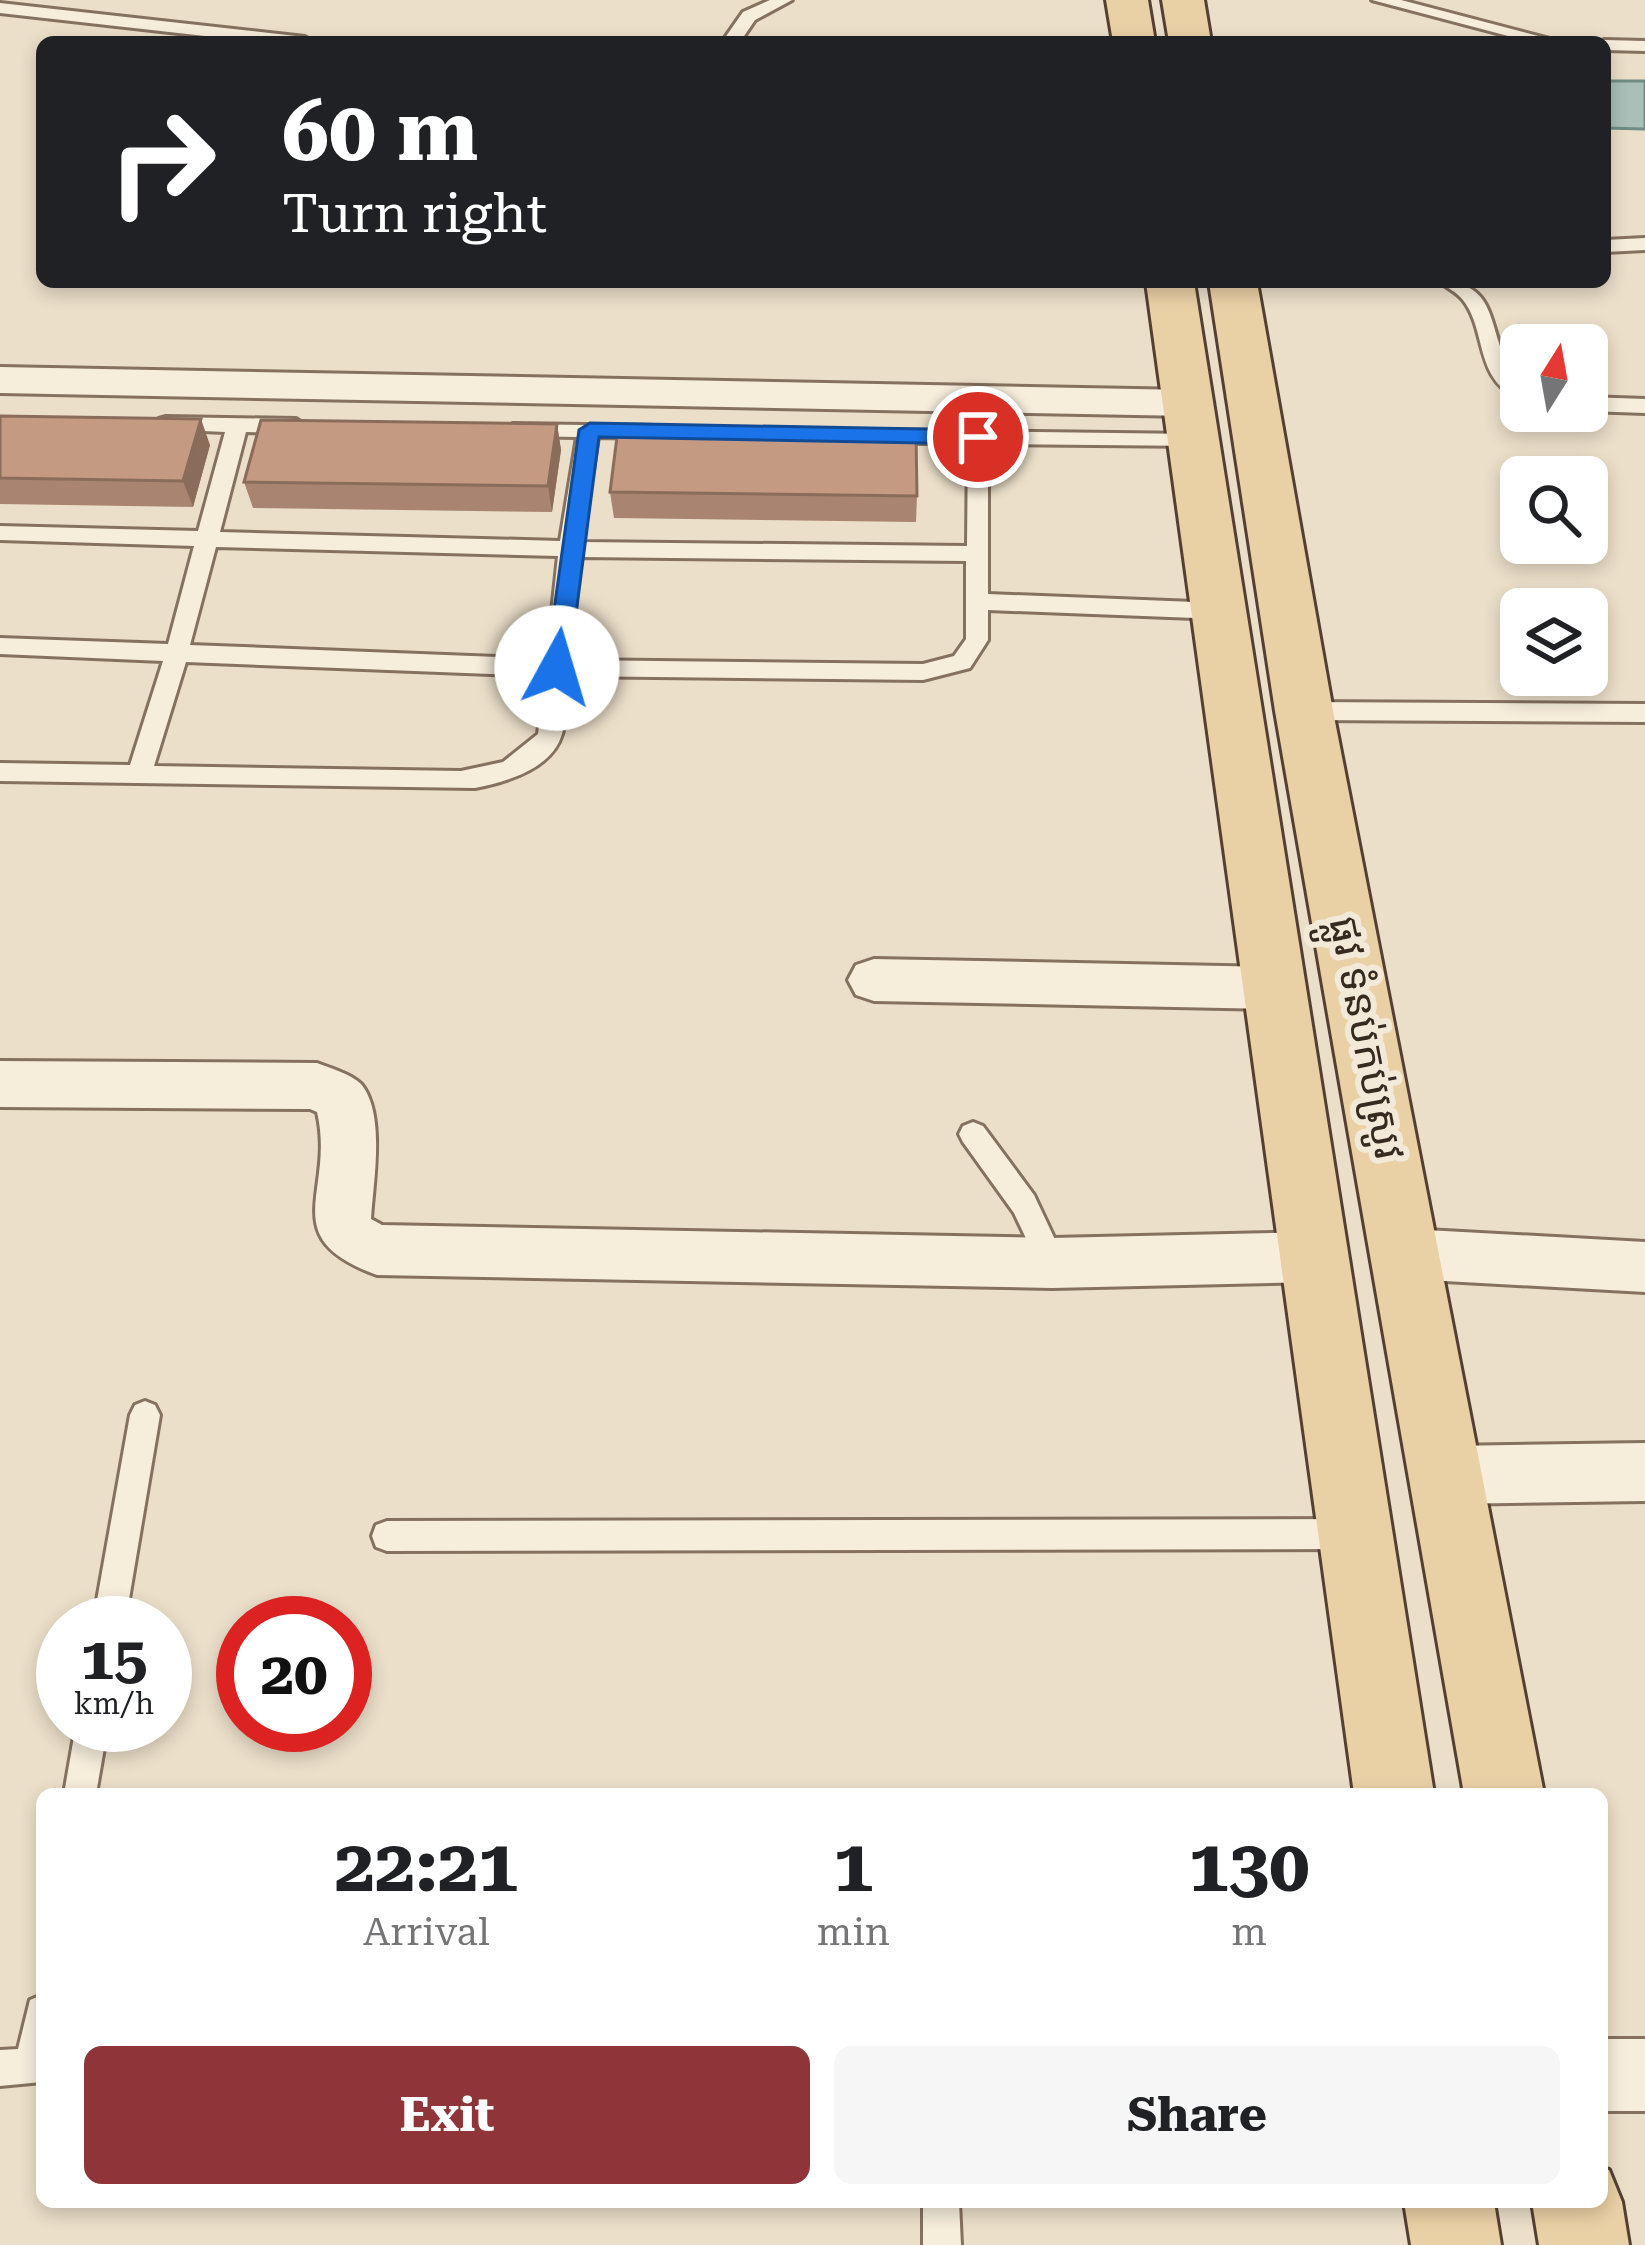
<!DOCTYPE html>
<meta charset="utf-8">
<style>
:root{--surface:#fff;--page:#f6f6f6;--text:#202124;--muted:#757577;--accent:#8f353a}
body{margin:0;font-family:"Roboto Serif","Noto Sans Khmer",serif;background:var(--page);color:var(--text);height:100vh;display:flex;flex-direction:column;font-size:45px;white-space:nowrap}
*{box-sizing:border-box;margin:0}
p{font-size:39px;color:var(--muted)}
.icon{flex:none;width:66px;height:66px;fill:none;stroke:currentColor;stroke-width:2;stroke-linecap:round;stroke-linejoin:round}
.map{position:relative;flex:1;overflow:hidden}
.drawer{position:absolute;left:36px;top:1788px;width:1572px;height:420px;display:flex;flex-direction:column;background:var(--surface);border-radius:18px;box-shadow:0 6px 18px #0003}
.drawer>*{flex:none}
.guide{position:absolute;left:36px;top:36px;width:1575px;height:252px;border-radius:18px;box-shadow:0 6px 18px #0003;background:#202124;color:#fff;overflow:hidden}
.needle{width:78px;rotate:11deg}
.controls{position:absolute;left:1500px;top:324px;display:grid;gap:24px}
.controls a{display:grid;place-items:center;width:108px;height:108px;border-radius:18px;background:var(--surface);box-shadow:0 6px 18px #0003;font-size:60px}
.speed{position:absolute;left:36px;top:1596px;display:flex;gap:24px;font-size:60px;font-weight:700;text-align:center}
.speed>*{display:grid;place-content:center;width:156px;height:156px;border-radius:50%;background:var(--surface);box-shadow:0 6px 18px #0003;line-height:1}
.speed small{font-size:30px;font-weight:400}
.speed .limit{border:18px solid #d22;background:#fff;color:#111}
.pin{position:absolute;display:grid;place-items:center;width:102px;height:102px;color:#fff;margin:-51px;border:6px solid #fff;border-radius:50%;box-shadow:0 3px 12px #0007}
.me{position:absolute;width:132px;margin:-66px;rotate:6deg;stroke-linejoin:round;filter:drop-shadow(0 0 9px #0008)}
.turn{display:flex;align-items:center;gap:42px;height:252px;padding:0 48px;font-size:54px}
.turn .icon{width:156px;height:156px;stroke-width:2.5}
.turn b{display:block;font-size:84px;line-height:102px}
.eta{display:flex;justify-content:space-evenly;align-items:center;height:204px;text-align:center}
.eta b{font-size:72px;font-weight:700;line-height:84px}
.primary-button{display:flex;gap:24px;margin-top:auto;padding:24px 48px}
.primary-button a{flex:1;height:138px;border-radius:18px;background:var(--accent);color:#fff;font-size:48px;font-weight:700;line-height:138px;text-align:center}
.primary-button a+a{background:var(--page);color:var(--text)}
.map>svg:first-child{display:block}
.water{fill:#a9bfb8;stroke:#708d84;stroke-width:3}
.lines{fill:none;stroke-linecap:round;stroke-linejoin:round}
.service-casing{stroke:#85715f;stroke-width:6}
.minor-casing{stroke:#85715f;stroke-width:6}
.primary-casing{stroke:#544033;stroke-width:6}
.service{fill:#f6eddb;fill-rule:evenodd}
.minor{fill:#f6eddb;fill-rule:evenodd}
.primary{fill:#ead0a5;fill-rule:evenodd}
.wall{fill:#a98470}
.shaded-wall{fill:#8a6c5b}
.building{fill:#c59a82;stroke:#8a6c5b;stroke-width:3}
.route{fill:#1a73e8;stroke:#114b97;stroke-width:3}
.labels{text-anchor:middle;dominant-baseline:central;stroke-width:12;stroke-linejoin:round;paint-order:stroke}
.street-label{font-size:42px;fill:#372b21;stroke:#f3e9d8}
</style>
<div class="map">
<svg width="1645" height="2245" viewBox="0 0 1645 2245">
<rect width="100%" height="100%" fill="#ebdfc9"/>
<path class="water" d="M 1605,81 L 1645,81 L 1645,129 L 1605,128 Z"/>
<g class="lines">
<g class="service-casing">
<path id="service" d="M 770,0 L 792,0 L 755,20 L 740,42 L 722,42 L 743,12 Z
M 1372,0 L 1401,0 L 1561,42 L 1531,42 Z
M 0,3 L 305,37 L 314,42 L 258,42 L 0,13 Z
M 1605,40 L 1645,41 L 1645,51 L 1605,50 L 1605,42 L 1598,42 Z
M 1645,238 L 1645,250 L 1605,252 L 1605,240 Z
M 1440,282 C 1507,282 1482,342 1521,381 L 1521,400 C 1473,379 1488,332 1463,300 C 1457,292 1447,288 1440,282 Z
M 1587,397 L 1645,399 L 1645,413 L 1587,411 Z
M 166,417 L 296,419 L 306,426 L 296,433 L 246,432 L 220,532 L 560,541 L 577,437 L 520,436 L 510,429 L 513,424 L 657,426 L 660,431 L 650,438 L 598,437 L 582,542 L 967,546 L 968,444 L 880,442 L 870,435 L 873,430 L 1194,434 L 1201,436 L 1201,446 L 988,444 L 988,594 L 1220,603 L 1231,611 L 1220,619 L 988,610 L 988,640 L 970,668 L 923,680 L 568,676 C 566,695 567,717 562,734 C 552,769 506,782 475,788 L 0,781 L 0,763 L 130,765 L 163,661 L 0,654 L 0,638 L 168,644 L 194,546 L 0,540 L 0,526 L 198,531 L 225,432 L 159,429 L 159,419 ZM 216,547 L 558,556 L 547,659 L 190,645 ZM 580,557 L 966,561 L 966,639 L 954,656 L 923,664 L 570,660 ZM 186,662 L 545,676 L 538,734 L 503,762 L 461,771 L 154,766 Z
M 1304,702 L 1645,704 L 1645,722 L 1304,720 L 1292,711 Z
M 973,1122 L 983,1126 L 1034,1195 L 1066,1263 L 1062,1272 L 1052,1276 L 1042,1272 L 1014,1213 L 963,1142 L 959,1134 L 963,1126 Z
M 145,1401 L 155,1405 L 160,1415 L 125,1623 L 93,1623 L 130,1415 L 135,1405 Z
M 1355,1519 L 1366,1523 L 1370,1534 L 1366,1545 L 1355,1549 L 387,1551 L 376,1547 L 372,1536 L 376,1525 L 387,1521 Z
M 76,1725 L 108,1725 L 96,1794 L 64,1794 Z
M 42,1995 L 42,2082 L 0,2086 L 0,2050 L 18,2049 L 30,2000 Z
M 923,2202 L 959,2202 L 961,2245 L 923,2245 Z"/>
</g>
<g class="minor-casing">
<path id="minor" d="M 0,367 L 1188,390 L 1203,394 L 1209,403 L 1203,412 L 1188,416 L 0,393 Z
M 874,959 L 1276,967 L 1294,973 L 1302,988 L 1294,1003 L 1276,1009 L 874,1001 L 856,995 L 848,980 L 856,965 Z
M 0,1061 L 317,1063 C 330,1068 351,1074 361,1084 C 386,1114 373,1183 371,1219 L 382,1225 L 1052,1238 L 1318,1232 L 1338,1239 L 1346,1257 L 1338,1275 L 1318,1282 L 1052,1288 L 377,1275 C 273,1237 336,1193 317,1112 L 310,1109 L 0,1107 Z
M 1408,1229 L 1645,1242 L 1645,1292 L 1408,1279 L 1388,1272 L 1380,1254 L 1388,1236 Z
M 1645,1443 L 1645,1501 L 1447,1504 L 1426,1495 L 1417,1475 L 1426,1455 L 1447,1446 Z
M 1602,2039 L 1645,2039 L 1645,2111 L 1602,2111 Z"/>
</g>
<g class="primary-casing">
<path id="primary" d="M 1106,0 L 1148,0 L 1155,42 L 1113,42 Z
M 1162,0 L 1204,0 L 1211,42 L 1169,42 Z
M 1146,282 L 1194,282 L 1434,1794 L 1354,1794 Z
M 1209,282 L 1257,282 L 1333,711 L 1544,1794 L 1464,1794 L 1275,711 Z
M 1602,2168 L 1609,2170 L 1622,2202 L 1629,2245 L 1539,2245 L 1532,2202 L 1602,2202 Z
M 1404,2202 L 1494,2202 L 1501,2245 L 1411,2245 Z"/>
</g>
<use href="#service" class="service"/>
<use href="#minor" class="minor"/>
<use href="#primary" class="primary"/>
</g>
<path class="wall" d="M 0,416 L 210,445 L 193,507 L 0,504 Z
M 557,424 L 561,450 L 552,512 L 253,508 L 244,482 Z
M 610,492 L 917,496 L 916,522 L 614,518 Z"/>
<path class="shaded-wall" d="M 201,419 L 210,445 L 193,507 L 183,481 Z
M 557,424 L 561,450 L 552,512 L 548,486 Z"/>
<path class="building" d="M 0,416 L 201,419 L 183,481 L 0,478 Z
M 261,420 L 557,424 L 548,486 L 244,482 Z
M 618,429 L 916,434 L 917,496 L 610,492 Z"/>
<path class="route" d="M 590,423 L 978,430 L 989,437 L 978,444 L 599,437 L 569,668 L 557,677 L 546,668 L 579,430 Z"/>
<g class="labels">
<g class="street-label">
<text transform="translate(1367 1038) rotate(79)">ផ្លូវ ទំនប់កប់ស្រូវ</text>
</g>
</g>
</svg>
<div class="controls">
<a><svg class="needle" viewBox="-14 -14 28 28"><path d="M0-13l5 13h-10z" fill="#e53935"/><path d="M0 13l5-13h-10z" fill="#757577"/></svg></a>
<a><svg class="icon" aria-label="search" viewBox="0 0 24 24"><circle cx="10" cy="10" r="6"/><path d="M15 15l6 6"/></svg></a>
<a><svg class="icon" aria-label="layers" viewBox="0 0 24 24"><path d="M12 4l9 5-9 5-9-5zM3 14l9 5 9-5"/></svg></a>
</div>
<div class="speed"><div>15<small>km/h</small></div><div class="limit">20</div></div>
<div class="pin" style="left:978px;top:437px;background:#d93025"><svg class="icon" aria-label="arrive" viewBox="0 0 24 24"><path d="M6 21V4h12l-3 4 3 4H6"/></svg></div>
<svg class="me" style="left:557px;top:668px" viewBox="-20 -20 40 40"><circle r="19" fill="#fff"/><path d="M0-13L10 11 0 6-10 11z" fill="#1a73e8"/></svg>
<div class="guide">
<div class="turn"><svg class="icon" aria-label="right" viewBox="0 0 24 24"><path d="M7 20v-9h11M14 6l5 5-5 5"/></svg><div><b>60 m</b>Turn right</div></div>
</div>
<section class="drawer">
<div class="eta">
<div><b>22:21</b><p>Arrival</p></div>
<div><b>1</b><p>min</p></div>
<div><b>130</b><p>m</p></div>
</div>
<div class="primary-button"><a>Exit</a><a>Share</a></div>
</section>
</div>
